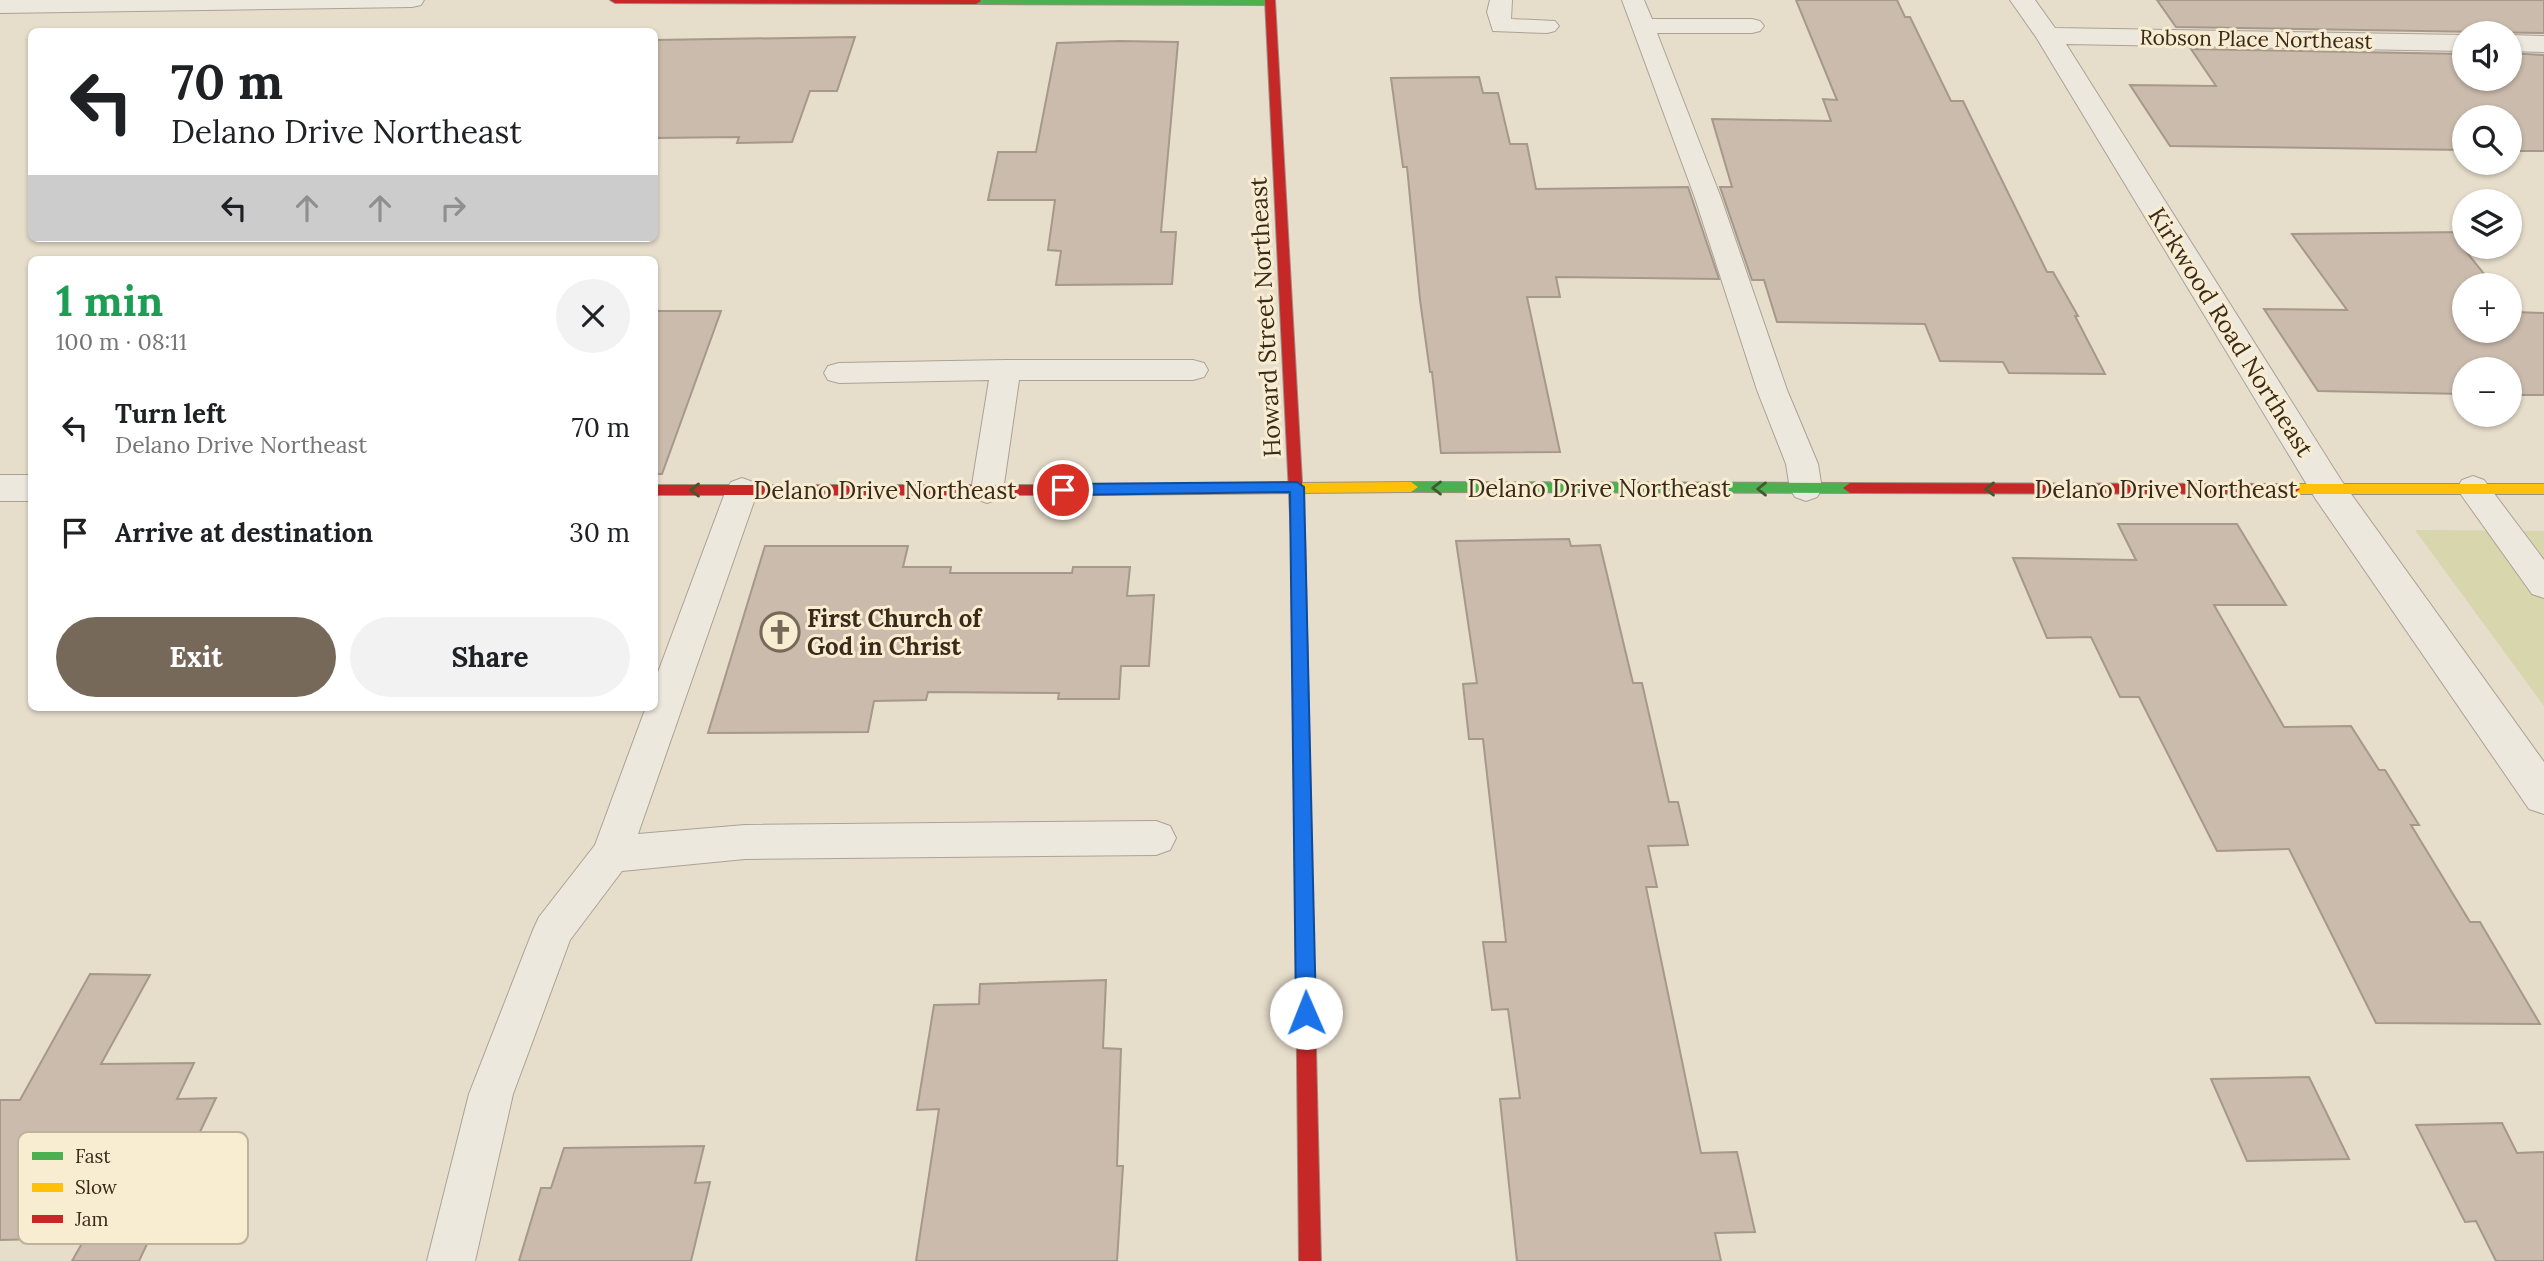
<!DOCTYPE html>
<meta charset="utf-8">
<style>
:root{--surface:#fff;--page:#f2f2f2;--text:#202124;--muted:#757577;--accent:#766959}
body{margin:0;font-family:Lora,serif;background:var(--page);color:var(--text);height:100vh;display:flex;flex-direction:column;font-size:26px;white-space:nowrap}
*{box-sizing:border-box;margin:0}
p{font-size:23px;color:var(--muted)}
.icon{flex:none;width:38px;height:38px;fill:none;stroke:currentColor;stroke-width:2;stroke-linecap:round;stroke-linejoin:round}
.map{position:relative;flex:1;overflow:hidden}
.panel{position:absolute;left:28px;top:256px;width:630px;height:455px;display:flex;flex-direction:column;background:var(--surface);border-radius:10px;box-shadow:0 2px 5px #0004}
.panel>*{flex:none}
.hud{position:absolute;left:28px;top:28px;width:630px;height:214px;border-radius:10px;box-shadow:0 2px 5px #0004;background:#fff;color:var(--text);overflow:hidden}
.controls{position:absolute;left:2452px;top:21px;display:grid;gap:14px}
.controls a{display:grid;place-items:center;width:70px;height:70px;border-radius:50%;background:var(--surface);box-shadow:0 2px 5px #0004;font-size:35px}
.pin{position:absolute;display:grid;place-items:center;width:60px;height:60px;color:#fff;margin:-30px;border:4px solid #fff;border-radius:50%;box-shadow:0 2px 7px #0007}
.me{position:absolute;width:77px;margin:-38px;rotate:359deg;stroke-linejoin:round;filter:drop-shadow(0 0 5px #0008)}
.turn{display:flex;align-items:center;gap:24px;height:147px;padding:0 28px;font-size:32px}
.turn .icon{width:91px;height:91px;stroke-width:2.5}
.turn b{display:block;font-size:49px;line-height:60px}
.lanes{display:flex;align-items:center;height:66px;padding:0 28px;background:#0003;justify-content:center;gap:35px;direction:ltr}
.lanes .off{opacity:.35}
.round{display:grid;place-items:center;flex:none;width:74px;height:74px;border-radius:37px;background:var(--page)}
.summary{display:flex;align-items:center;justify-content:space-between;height:119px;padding:0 28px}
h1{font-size:42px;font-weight:700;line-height:52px;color:#1e9e55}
.action{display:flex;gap:14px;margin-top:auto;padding:14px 28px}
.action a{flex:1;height:80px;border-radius:42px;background:var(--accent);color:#fff;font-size:28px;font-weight:700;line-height:80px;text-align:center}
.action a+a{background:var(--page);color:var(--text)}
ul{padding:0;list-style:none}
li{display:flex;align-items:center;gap:21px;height:105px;padding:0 28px}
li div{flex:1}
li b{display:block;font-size:26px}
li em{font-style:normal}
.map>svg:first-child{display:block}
.green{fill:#d7d6ad}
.building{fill:#cabbac;stroke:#a6988a;stroke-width:2}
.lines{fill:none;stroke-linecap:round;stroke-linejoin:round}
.lane-casing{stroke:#aba295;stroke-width:2}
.street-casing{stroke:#aba295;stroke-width:2}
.fast-casing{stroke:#9a9185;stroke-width:2}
.slow-casing{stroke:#9a9185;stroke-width:2}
.jam-casing{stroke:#9a9185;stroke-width:2}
.lane{fill:#ede8de;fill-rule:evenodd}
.street{fill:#ede8de;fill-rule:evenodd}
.fast{fill:#4caf50;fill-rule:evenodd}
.slow{fill:#ffc107;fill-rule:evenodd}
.jam{fill:#c62828;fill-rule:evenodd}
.oneway{stroke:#40592e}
.route{fill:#1a73e8;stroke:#114b97;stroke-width:2}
.labels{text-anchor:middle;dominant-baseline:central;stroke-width:6;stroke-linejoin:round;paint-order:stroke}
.far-street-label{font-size:21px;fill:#3a2a1c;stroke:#f8ecd1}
.street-label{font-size:24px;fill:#3a2a1c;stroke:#f8ecd1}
.poi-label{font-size:24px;font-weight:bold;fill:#3a2a1c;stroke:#f8ecd1;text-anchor:start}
.key{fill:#f8ecd1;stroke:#bfb29b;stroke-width:2}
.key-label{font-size:19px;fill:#3a2a1c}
</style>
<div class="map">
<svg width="2544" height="1261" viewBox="0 0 2544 1261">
<rect width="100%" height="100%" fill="#e6ddcb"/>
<path class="green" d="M 2415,530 L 2544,531 L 2544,706 Z"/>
<path class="building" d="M 1796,0 L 1897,0 L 1905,17 L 1910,17 L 1951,101 L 1963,101 L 2047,272 L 2053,272 L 2078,316 L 2075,316 L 2105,374 L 2009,373 L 2003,362 L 1940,361 L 1925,324 L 1777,322 L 1764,280 L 1752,280 L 1720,187 L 1732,187 L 1712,119 L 1831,121 L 1823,99 L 1837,100 Z
M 2157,0 L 2544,0 L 2544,33 L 2176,27 Z
M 855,37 L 837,91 L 810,91 L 792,142 L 737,143 L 739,137 L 654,138 L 654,40 Z
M 1119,41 L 1178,42 L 1161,232 L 1176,232 L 1172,284 L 1056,285 L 1061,251 L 1048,250 L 1055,200 L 988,200 L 998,152 L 1036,152 L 1057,43 Z
M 2191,49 L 2464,54 L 2464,79 L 2510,79 L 2510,53 L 2544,55 L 2544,151 L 2510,151 L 2510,117 L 2464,117 L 2464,150 L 2170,146 L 2130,85 L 2216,86 Z
M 1479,77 L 1483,93 L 1498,93 L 1510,144 L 1527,144 L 1536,189 L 1688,187 L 1719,279 L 1556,277 L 1560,297 L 1527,297 L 1560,452 L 1441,453 L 1432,372 L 1430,372 L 1420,300 L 1407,167 L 1403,167 L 1391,78 Z
M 2464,232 L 2464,249 L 2493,285 L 2464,285 L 2464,331 L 2510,331 L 2510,305 L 2515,312 L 2544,313 L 2544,395 L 2510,395 L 2510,369 L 2464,369 L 2464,394 L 2318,391 L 2264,309 L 2347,310 L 2292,234 Z
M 654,311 L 721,311 L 662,474 L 654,474 Z
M 2118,524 L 2237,524 L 2286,605 L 2214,605 L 2284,727 L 2351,726 L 2379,770 L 2385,770 L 2419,825 L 2411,825 L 2470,922 L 2480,922 L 2540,1024 L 2376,1023 L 2289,849 L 2217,851 L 2139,697 L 2120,697 L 2091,637 L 2047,638 L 2013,558 L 2136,560 Z
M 1569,539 L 1571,546 L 1600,545 L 1633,683 L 1642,683 L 1669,802 L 1678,802 L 1688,845 L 1648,846 L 1657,887 L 1646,887 L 1701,1153 L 1737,1152 L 1755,1232 L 1715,1233 L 1721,1261 L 1517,1261 L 1500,1099 L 1520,1098 L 1508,1009 L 1492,1010 L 1483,942 L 1506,942 L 1483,739 L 1469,739 L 1463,684 L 1477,683 L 1456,541 Z
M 765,546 L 908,546 L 903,567 L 951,567 L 950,573 L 1072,573 L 1073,567 L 1130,567 L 1127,596 L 1154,595 L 1149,666 L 1121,666 L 1119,699 L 1058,699 L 1059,693 L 928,692 L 926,700 L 874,701 L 868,732 L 708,733 Z
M 90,974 L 150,975 L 101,1064 L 194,1063 L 177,1099 L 216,1098 L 139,1261 L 72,1261 L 85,1238 L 0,1240 L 0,1100 L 20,1100 Z
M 1106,980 L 1103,1048 L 1121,1049 L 1117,1166 L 1123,1166 L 1117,1261 L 916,1261 L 939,1109 L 917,1110 L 934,1005 L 979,1004 L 980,984 Z
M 2309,1077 L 2349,1159 L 2247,1161 L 2211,1079 Z
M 2502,1123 L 2517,1153 L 2544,1152 L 2544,1261 L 2496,1261 L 2476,1221 L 2465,1222 L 2416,1125 Z
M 704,1146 L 695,1183 L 710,1182 L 691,1261 L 519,1261 L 541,1188 L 551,1188 L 564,1148 Z"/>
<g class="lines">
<g class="lane-casing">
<path id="lane" d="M 1490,0 L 1512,0 L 1511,19 L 1555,21 L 1559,26 L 1555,31 L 1547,33 L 1493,31 L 1487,12 Z
M 1622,0 L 1644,0 L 1652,19 L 1752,19 L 1760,21 L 1764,26 L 1760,31 L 1752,33 L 1657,33 L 1721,198 L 1787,390 L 1818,464 L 1822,489 L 1817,497 L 1806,501 L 1795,497 L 1790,489 L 1786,464 L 1757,390 L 1695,198 Z
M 1006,360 L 1193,360 L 1204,363 L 1208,370 L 1204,377 L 1193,380 L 1019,380 L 1003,491 L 998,499 L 987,503 L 976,499 L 971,491 L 989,380 L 839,383 L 828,380 L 824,373 L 828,366 L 839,363 Z
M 2473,476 L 2484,480 L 2544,560 L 2544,598 L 2532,594 L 2462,496 L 2457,488 L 2462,480 Z
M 742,478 L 753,482 L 758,490 L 638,834 L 745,825 L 1156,821 L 1170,826 L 1176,838 L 1170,850 L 1156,855 L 745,859 L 622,871 L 570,940 L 513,1094 L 475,1261 L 427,1261 L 469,1094 L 533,930 L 539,917 L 595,845 L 646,707 L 654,707 L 654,683 L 726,490 L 731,482 Z"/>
</g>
<g class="street-casing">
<path id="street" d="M 0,0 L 424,0 L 421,5 L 412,7 L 0,13 Z
M 2010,0 L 2035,0 L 2055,28 L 2464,35 L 2464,51 L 2066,44 L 2341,480 L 2544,762 L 2544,814 L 2529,809 L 2315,498 L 2036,37 Z
M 2510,35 L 2544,36 L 2544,52 L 2510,51 Z
M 0,475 L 32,475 L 32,501 L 0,501 Z"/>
</g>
<g class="fast-casing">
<path id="fast" d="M 972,0 L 1274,0 L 1275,2 L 1270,5 L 976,4 Z
M 1411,482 L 1850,483 L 1857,488 L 1850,493 L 1411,492 L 1404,487 Z"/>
</g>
<g class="slow-casing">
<path id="slow" d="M 1411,482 L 1418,487 L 1411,492 L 1094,495 L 1087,490 L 1094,485 Z
M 2293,484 L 2544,484 L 2544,494 L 2293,494 L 2286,489 Z
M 1298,529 L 1305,535 L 1314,962 L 1312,968 L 1305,971 L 1298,968 L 1296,962 L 1291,535 Z"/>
</g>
<g class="jam-casing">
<path id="jam" d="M 610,0 L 980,0 L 981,1 L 976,4 L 615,3 Z
M 1265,0 L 1275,0 L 1305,535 L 1298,541 L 1291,535 Z
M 1850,483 L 2293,484 L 2300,489 L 2293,494 L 1850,493 L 1843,488 Z
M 654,485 L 1094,485 L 1101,490 L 1094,495 L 654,495 Z
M 1305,953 L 1312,956 L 1314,962 L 1321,1261 L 1299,1261 L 1296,962 L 1298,956 Z"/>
</g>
<use href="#lane" class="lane"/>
<use href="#street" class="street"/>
<use href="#fast" class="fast"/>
<use href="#slow" class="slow"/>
<use href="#jam" class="jam"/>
</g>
<defs><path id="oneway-chevron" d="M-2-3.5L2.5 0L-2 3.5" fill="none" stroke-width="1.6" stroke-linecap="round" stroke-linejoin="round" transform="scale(1.75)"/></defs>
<g class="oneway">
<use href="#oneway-chevron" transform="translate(1437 488) rotate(-180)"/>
<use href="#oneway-chevron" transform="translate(1762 489) rotate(-180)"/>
<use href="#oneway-chevron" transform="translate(1990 489) rotate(180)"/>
<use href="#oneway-chevron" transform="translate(695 490) rotate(-180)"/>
</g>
<path class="route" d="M 1297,482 L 1304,487 L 1316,1013 L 1313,1020 L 1306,1023 L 1299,1020 L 1296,1013 L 1290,492 L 1063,495 L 1056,490 L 1063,484 Z"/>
<defs>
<g id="church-ring" transform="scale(2.0125)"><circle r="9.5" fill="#f8ecd1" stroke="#766959" stroke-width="1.5"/><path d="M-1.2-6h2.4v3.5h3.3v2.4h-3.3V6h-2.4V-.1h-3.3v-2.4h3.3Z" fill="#766959"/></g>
</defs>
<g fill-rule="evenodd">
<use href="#church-ring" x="780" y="632"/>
</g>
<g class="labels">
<g class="far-street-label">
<text transform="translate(2256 39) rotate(1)">Robson Place Northeast</text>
</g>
<g class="street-label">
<text transform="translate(1265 317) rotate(-93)">Howard Street Northeast</text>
<text transform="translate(2231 332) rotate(58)">Kirkwood Road Northeast</text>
<text x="1599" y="488">Delano Drive Northeast</text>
<text x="2166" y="489">Delano Drive Northeast</text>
<text x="885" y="490">Delano Drive Northeast</text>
</g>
<g class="poi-label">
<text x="807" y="618">First Church of<tspan x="807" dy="28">God in Christ</tspan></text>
</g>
</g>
<rect x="18" y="1132" width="230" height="112" rx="10" class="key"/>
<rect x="32" y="1152" width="31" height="8" fill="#4caf50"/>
<rect x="32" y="1183" width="31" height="9" fill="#ffc107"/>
<rect x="32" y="1215" width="31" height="8" fill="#c62828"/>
<g class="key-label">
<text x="75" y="1163">Fast</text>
<text x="75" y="1194">Slow</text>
<text x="75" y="1226">Jam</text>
</g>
</svg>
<div class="controls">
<a><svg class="icon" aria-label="sound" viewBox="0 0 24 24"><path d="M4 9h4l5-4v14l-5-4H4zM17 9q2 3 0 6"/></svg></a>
<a><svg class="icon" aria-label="search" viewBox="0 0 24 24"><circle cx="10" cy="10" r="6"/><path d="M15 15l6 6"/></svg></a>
<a><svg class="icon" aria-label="layers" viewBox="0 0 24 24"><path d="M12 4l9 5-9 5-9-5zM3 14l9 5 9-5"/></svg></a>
<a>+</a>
<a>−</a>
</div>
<div class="pin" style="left:1063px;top:490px;background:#d93025"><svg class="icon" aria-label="arrive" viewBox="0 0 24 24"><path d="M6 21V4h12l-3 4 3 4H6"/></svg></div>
<svg class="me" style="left:1306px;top:1013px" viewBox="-20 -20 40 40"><circle r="19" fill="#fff"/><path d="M0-13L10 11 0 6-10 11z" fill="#1a73e8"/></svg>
<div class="hud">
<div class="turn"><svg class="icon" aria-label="left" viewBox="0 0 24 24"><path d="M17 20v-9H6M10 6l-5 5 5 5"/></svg><div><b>70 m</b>Delano Drive Northeast</div></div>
<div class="lanes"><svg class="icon" aria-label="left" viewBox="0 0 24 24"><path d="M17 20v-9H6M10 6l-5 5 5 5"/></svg><svg class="icon off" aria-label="ahead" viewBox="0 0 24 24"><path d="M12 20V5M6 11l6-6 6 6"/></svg><svg class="icon off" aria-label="ahead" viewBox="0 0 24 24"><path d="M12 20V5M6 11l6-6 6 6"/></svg><svg class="icon off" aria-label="right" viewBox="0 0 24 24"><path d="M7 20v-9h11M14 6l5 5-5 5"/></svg></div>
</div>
<section class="panel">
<div class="summary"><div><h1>1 min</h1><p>100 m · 08:11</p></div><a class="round"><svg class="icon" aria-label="close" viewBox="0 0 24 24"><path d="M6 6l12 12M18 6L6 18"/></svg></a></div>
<ul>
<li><svg class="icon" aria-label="left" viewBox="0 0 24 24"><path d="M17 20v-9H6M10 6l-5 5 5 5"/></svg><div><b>Turn left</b><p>Delano Drive Northeast</p></div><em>70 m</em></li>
<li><svg class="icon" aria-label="arrive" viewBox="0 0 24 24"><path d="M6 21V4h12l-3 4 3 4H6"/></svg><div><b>Arrive at destination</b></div><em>30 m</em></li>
</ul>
<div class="action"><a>Exit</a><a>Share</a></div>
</section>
</div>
